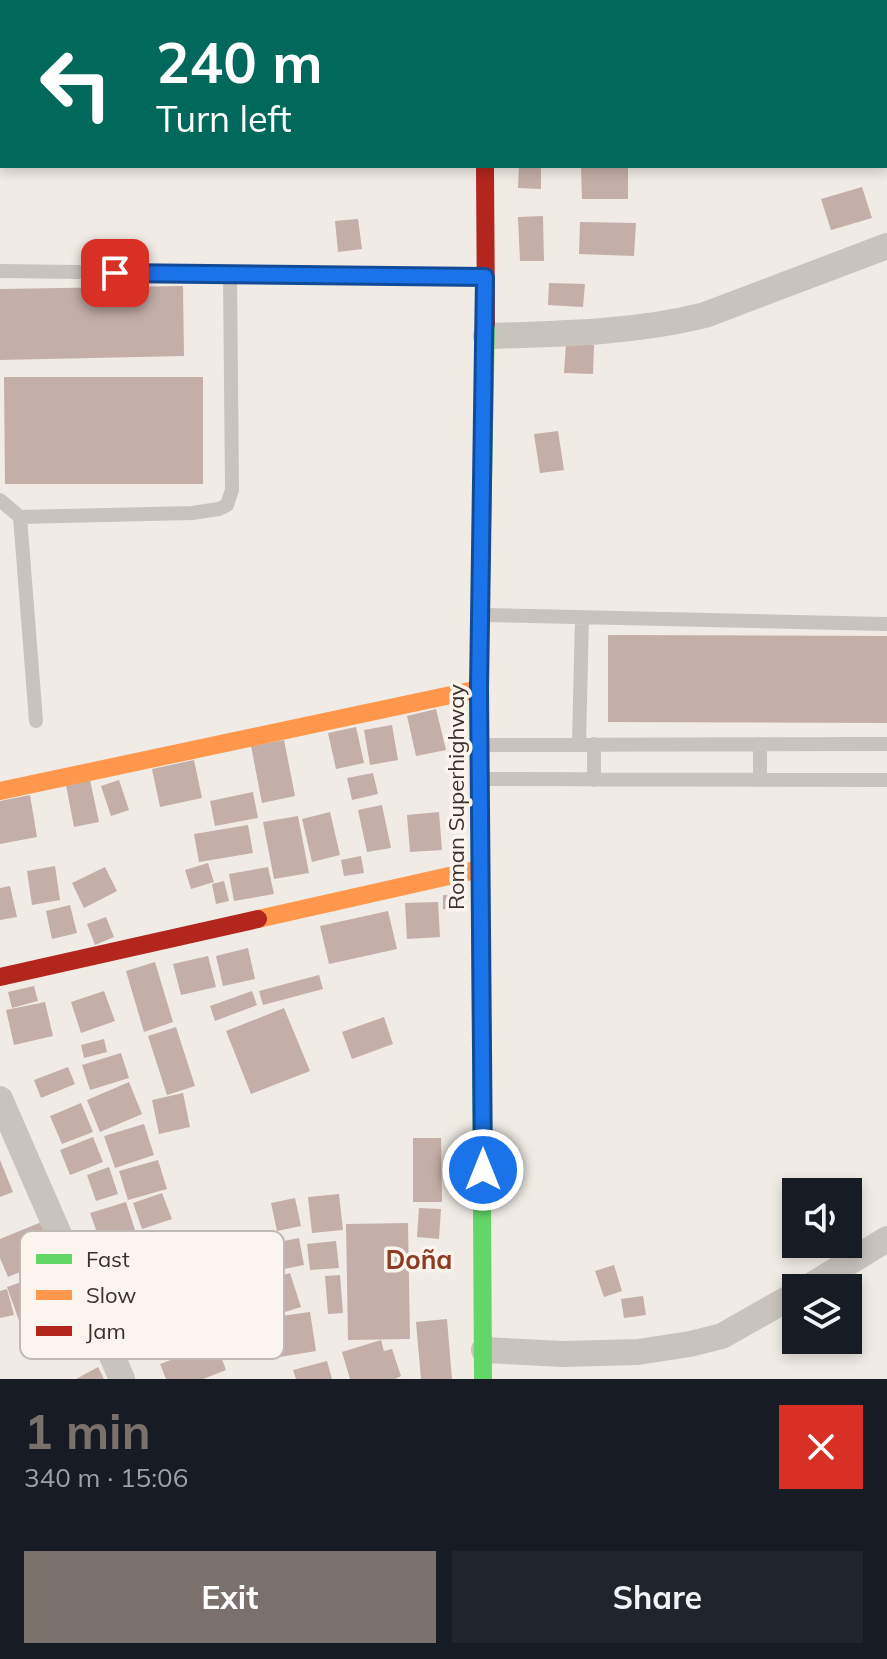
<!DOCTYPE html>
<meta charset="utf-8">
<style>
:root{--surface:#171b24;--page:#20242c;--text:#f1f3f6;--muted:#9ea1a6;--accent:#7a716c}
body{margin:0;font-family:Mulish,sans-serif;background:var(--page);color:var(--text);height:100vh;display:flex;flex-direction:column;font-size:30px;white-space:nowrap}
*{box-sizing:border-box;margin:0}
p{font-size:26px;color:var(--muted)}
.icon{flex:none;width:44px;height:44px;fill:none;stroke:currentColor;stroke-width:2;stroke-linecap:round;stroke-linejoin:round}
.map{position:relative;height:1379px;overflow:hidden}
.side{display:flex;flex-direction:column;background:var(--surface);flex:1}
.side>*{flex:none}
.guide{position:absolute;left:0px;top:0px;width:888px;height:168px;box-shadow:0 4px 12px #0003;background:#00695c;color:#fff;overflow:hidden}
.controls{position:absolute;left:782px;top:1178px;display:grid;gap:16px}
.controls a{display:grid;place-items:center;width:80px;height:80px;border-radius:0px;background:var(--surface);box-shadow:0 4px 12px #0003;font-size:40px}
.pin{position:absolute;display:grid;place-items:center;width:68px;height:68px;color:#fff;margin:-34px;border-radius:16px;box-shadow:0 4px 12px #0006}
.me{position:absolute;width:88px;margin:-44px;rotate:0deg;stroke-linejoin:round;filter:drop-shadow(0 0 6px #0008)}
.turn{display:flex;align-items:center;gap:28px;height:168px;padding:0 24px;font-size:36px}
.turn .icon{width:104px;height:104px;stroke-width:2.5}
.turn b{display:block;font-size:56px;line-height:68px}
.round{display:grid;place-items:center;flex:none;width:84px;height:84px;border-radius:0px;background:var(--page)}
.summary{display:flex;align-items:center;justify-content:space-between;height:136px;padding:0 24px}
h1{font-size:48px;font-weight:700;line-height:60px;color:var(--accent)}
.button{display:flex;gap:16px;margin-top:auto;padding:16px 24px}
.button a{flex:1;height:92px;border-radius:0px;background:var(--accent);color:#fff;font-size:32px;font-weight:700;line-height:92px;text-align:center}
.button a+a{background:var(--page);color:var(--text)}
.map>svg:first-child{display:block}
.building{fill:#c3afa7}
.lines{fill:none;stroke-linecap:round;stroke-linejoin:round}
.lane{stroke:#c9c3be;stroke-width:14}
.street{stroke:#c9c3be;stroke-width:26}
.fast{stroke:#63d668;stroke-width:18}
.slow{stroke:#ff974d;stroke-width:18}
.jam{stroke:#b3261e;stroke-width:18}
.route-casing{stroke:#114b97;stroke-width:20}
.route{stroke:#1a73e8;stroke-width:14}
.labels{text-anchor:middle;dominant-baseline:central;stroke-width:7;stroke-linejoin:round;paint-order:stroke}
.street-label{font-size:22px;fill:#3b302b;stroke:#fbf5ee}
.quarter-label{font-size:26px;font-weight:bold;fill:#8c3b22;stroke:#fbf5ee}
.key{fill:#fbf5ee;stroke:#c1bab4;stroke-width:2}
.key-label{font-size:22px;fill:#3b302b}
</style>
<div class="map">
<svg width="887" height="1379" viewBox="0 0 887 1379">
<rect width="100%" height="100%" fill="#f0ebe5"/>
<path class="building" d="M 519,166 L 541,166 L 541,189 L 518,188 Z
M 581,166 L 628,166 L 628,199 L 582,199 Z
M 862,187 L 872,218 L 831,230 L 821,199 Z
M 543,216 L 544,261 L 520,261 L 518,217 Z
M 358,219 L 362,249 L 338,252 L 335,221 Z
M 580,222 L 636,223 L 634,256 L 579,254 Z
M 549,283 L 585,284 L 583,307 L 548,305 Z
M 183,286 L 184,356 L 0,360 L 0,289 Z
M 566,344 L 594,345 L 593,374 L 564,373 Z
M 4,377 L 203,377 L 203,484 L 5,484 Z
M 558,431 L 564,470 L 540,473 L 534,434 Z
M 608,635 L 887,636 L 887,723 L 608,722 Z
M 436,709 L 446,750 L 416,756 L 407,716 Z
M 392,725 L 398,760 L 370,765 L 364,730 Z
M 356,727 L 364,763 L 336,769 L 328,733 Z
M 284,740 L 295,796 L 262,803 L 251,746 Z
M 194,760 L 202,798 L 160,807 L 152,769 Z
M 373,773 L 378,794 L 352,800 L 347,778 Z
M 90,780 L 99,822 L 74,827 L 66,785 Z
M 119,780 L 129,810 L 111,816 L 101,786 Z
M 253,792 L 258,818 L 215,826 L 210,801 Z
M 30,795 L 37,837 L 0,844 L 0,801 Z
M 382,805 L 391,848 L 367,852 L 358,810 Z
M 330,812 L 340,855 L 312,862 L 302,819 Z
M 439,812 L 442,850 L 410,852 L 407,815 Z
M 298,816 L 309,873 L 274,879 L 263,822 Z
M 248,825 L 253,853 L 199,862 L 194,834 Z
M 361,856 L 364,873 L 344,876 L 341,860 Z
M 208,863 L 214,882 L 191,889 L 185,870 Z
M 55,866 L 60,900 L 32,905 L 27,871 Z
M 105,867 L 117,891 L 84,908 L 72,883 Z
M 268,867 L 274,894 L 234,901 L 229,874 Z
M 224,881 L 229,901 L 216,904 L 212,884 Z
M 10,886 L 17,917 L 0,920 L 0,888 Z
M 443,895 L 461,896 L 460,910 L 443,909 Z
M 438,902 L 440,937 L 407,939 L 405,903 Z
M 70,905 L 77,933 L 52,939 L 46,911 Z
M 388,911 L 397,949 L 329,964 L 320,926 Z
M 106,917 L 114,937 L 95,945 L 87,924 Z
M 248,948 L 255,979 L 223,986 L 216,956 Z
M 208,956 L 216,987 L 181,995 L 173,964 Z
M 155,962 L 173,1022 L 144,1032 L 126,971 Z
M 319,975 L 323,989 L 263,1005 L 259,991 Z
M 34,986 L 38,1001 L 12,1008 L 8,992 Z
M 104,991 L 115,1021 L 81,1033 L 71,1002 Z
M 252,991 L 257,1005 L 215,1021 L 210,1006 Z
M 45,1002 L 53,1036 L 14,1045 L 6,1010 Z
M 284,1008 L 310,1071 L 251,1094 L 226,1031 Z
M 384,1017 L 393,1044 L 352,1059 L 342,1032 Z
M 176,1027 L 195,1086 L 167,1095 L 148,1036 Z
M 104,1039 L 107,1052 L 84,1058 L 81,1045 Z
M 121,1053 L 129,1078 L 90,1090 L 82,1065 Z
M 68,1067 L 75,1084 L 41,1098 L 34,1080 Z
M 129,1082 L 142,1114 L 100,1132 L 87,1100 Z
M 183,1093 L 190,1127 L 159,1134 L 152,1100 Z
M 81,1103 L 93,1132 L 62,1144 L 50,1116 Z
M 144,1124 L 154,1155 L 115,1168 L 104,1136 Z
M 93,1137 L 103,1162 L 70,1175 L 60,1150 Z
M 413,1138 L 441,1138 L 442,1202 L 413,1202 Z
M 0,1160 L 13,1192 L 0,1197 Z
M 158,1160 L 167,1189 L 128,1200 L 119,1171 Z
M 109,1167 L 118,1194 L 96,1201 L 87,1175 Z
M 162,1193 L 172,1219 L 142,1229 L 133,1203 Z
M 339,1194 L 343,1230 L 312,1233 L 308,1197 Z
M 295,1198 L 301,1226 L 277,1231 L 271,1203 Z
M 126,1202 L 135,1230 L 100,1241 L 90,1213 Z
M 419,1208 L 441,1209 L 439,1239 L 417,1237 Z
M 44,1221 L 59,1256 L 8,1277 L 0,1258 L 0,1239 Z
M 408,1223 L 410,1339 L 348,1340 L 346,1224 Z
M 299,1238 L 304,1265 L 279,1270 L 273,1243 Z
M 336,1241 L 339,1268 L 310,1270 L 307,1244 Z
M 614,1265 L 622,1291 L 604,1297 L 595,1271 Z
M 50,1272 L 65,1314 L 22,1329 L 7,1287 Z
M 290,1273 L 301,1307 L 269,1317 L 258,1283 Z
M 340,1275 L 343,1313 L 328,1314 L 325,1276 Z
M 7,1289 L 14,1315 L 0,1318 L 0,1291 Z
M 643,1296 L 646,1315 L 624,1318 L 621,1299 Z
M 310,1312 L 316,1351 L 280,1357 L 274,1317 Z
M 447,1319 L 452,1379 L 421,1379 L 416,1322 Z
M 381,1340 L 384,1351 L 392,1349 L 401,1376 L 395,1379 L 350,1379 L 342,1352 Z
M 216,1343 L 226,1370 L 203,1379 L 166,1379 L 160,1364 Z
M 327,1361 L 332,1379 L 296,1379 L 293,1370 Z
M 98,1367 L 104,1379 L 76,1379 Z"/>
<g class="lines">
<path class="lane" d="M 0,271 L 481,277
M 0,500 L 20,517 L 192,513 L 219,509 L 227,505 L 232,490 L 230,274
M 20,517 L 36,721
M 483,615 L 887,624
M 579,744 L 582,617
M 483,745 L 887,744
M 483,779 L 887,780
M 594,780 L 594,744
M 760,780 L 760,744"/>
<path class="street" d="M 486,336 C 559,334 633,333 705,315 L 887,246
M 0,1099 L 122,1379
M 807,1288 L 887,1239
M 484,1350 L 563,1354 L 638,1352 L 690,1344 L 722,1336 L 796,1294"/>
<path class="fast" d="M 485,0 L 485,2
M 483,1379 L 479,689 L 486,324"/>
<path class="slow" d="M 0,791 L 479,689
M 258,919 L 480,869"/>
<path class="jam" d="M 485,166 L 486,324
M 0,977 L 258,919"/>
</g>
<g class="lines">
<g class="route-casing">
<path id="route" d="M 115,273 L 485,277 L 479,689 L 483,1170"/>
</g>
<use href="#route" class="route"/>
</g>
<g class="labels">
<g class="street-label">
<text transform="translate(456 797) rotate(-90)">Roman Superhighway</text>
</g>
<g class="quarter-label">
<text x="419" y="1259">Doña</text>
</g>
</g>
<rect x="20" y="1231" width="264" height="128" rx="12" class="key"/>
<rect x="36" y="1254" width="36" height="10" fill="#63d668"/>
<rect x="36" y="1290" width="36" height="10" fill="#ff974d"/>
<rect x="36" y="1326" width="36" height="10" fill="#b3261e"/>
<g class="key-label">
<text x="86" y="1267">Fast</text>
<text x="86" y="1303">Slow</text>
<text x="86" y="1339">Jam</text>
</g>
</svg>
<div class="controls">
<a><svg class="icon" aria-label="sound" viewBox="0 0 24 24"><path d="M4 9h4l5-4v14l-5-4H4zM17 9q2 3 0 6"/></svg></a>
<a><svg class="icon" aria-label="layers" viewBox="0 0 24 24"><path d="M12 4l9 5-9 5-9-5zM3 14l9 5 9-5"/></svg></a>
</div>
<div class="pin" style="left:115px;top:273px;background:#d93025"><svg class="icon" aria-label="arrive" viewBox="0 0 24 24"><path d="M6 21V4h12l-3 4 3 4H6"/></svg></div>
<svg class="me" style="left:483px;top:1170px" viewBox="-20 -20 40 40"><circle r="17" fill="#1a73e8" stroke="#fff" stroke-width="3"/><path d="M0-11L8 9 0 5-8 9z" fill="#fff"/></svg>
<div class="guide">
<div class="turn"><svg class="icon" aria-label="left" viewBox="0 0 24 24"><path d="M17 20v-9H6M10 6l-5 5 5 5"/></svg><div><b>240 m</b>Turn left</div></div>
</div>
</div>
<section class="side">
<div class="summary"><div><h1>1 min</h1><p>340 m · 15:06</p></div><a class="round" style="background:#d93025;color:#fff"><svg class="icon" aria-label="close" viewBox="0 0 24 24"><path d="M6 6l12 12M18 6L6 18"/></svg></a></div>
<div class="button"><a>Exit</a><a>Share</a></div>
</section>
